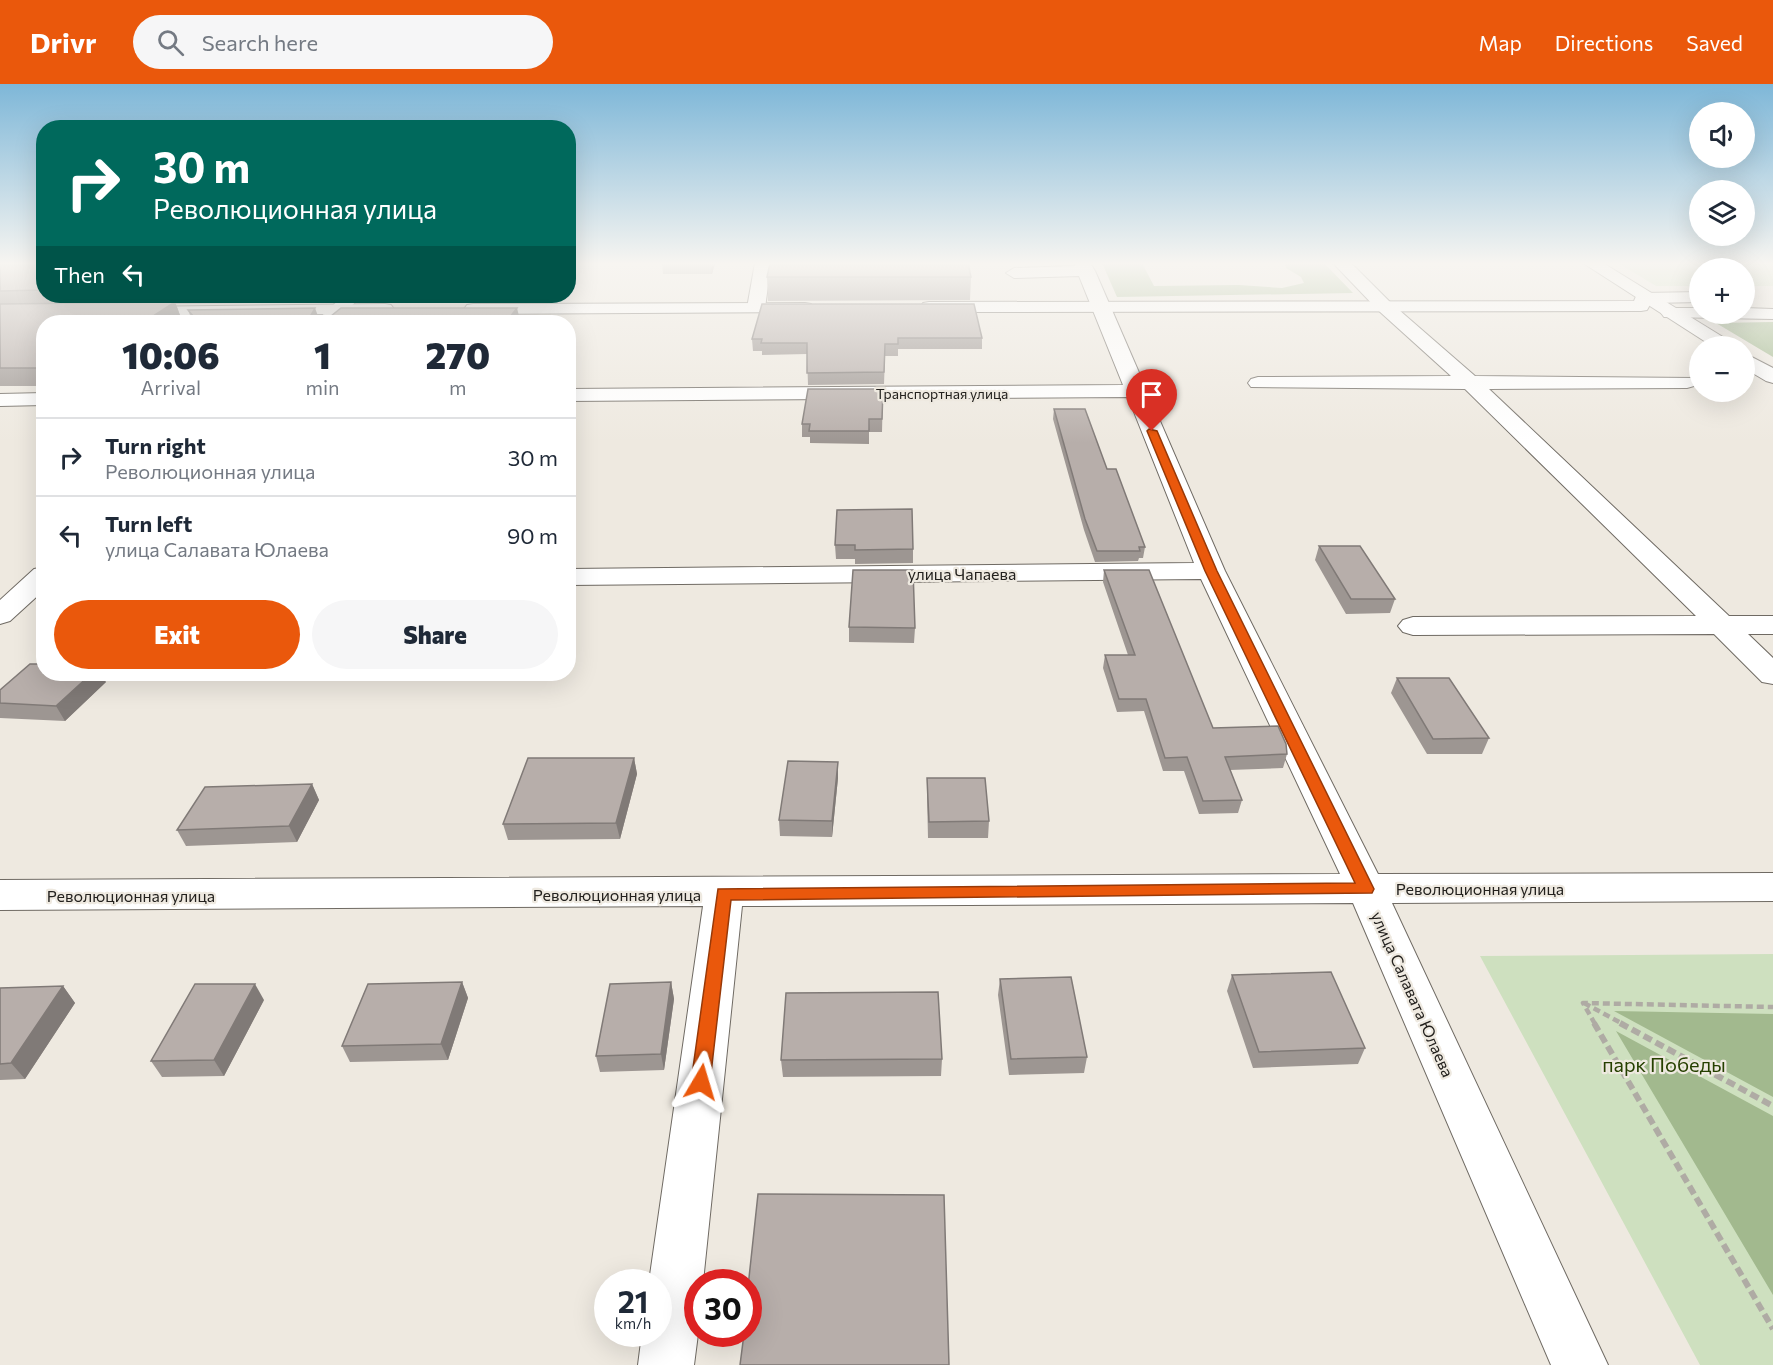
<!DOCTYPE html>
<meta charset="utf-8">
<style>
:root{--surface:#fff;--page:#f6f6f7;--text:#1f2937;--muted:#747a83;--line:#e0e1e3;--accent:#ea580c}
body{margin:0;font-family:Commissioner,sans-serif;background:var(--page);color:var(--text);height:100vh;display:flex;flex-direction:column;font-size:22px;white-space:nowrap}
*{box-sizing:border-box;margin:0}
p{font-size:20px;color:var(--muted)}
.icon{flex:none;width:33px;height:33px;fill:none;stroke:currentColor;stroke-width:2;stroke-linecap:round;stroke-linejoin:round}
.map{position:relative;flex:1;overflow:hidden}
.sheet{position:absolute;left:36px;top:231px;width:540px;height:366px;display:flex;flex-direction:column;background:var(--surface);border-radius:24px;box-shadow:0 6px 24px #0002}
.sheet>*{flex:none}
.hud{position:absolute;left:36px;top:36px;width:540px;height:183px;border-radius:24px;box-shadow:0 6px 24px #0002;background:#00695c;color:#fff;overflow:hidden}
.tools{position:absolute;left:1689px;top:18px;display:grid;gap:12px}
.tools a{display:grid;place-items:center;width:66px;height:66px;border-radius:50%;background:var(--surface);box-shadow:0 6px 24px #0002;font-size:30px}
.speed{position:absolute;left:594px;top:1185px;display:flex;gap:12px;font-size:30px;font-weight:700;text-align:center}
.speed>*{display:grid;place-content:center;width:78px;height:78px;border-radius:50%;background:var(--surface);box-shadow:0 6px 24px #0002;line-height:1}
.speed small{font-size:15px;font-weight:400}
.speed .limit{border:9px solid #d22;background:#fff;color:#111}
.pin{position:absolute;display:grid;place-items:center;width:51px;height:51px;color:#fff;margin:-62px -26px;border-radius:50% 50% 50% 0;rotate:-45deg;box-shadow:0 0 6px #0007}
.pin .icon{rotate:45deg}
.me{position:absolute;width:66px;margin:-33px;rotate:7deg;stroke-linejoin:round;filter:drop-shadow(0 0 4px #0008)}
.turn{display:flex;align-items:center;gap:21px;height:126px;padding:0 18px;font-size:27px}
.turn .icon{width:78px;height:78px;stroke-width:2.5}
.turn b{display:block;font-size:42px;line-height:51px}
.then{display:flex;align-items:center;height:57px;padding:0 18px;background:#0003;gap:12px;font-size:22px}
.eta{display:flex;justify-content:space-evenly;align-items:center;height:102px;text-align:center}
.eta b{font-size:36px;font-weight:800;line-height:42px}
.primary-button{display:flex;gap:12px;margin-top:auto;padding:12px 18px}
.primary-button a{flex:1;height:69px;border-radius:36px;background:var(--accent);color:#fff;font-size:24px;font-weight:800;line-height:69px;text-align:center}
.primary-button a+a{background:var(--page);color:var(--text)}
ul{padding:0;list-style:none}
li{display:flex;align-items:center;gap:18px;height:78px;padding:0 18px;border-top:2px solid var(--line)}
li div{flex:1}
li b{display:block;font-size:22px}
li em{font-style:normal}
header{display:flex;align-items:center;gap:36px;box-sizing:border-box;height:84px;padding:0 30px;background:var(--accent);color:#fff}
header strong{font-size:28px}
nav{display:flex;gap:33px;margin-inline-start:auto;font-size:21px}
.search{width:420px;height:54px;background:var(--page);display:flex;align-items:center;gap:15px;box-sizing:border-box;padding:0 21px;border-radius:33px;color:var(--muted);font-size:22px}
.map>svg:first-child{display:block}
.green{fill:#cee0bf}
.forest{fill:#a2b98e}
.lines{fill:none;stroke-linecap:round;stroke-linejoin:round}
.minor-casing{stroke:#6f6a63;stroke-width:2}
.major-casing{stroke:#6f6a63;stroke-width:2}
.path-far1{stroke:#afaba4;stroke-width:4.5;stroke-dasharray:7 4;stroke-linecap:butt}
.path{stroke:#afaba4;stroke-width:6;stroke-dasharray:9 4.5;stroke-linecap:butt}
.minor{fill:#fff;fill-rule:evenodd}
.major{fill:#fff;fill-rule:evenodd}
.wall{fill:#9d9692}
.shaded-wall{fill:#807a77}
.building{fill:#b7aeaa;stroke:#807a77;stroke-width:1.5}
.route{fill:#ea580c;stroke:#983908;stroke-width:1.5}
.labels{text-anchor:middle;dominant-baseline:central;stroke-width:4.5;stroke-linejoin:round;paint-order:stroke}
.far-street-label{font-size:14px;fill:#23211e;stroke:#eee9e0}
.street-label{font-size:16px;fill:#23211e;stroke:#eee9e0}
.near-park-label{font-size:20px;fill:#264000;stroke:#eee9e0}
</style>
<header>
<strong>Drivr</strong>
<div class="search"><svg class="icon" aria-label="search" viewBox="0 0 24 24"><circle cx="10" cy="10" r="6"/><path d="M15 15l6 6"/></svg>Search here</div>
<nav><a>Map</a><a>Directions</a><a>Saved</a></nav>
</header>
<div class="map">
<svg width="1773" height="1281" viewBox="0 0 1773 1281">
<rect width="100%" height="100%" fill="#eee9e0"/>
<path class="green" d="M 1618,179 L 1773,179 L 1773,202 L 1745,202 L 1744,184 L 1700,184 L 1699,202 L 1656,202 Z
M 1773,870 L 1773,1281 L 1700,1281 L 1480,872 Z"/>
<path class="forest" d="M 1102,179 L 1142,179 L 1154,202 L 1239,201 L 1282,204 L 1304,199 L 1301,193 L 1286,184 L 1285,179 L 1324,179 L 1353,209 L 1117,213 Z
M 1773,238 L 1773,273 L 1716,239 Z
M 1614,927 L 1773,930 L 1773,1013 Z
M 1616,947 L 1773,1032 L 1773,1211 Z"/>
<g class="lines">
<g class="minor-casing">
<path id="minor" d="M 755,179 L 771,179 L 765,224 L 762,228 L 750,228 L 747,224 Z
M 1074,179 L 1090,179 L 1095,187 L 1225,487 L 1378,790 L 1773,789 L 1773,817 L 1392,819 L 1608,1281 L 1551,1281 L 1353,819 L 742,822 L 703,1198 L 698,1198 L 698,1250 L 694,1281 L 638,1281 L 642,1250 L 658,1250 L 658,1198 L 649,1198 L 703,822 L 0,826 L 0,796 L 1340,790 L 1201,495 L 568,501 L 568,485 L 1194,479 L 1128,313 L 568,317 L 568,305 L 1123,301 L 1079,192 L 1014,194 L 1006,189 L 1014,184 L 1075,182 Z
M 1333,179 L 1351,179 L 1391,219 L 1475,292 L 1694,294 L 1697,298 L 1694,302 L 1687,304 L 1489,305 L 1729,532 L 1773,532 L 1773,550 L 1748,550 L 1773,574 L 1773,600 L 1762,598 L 1714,550 L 1413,551 L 1403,548 L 1398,542 L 1403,536 L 1413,533 L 1696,532 L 1465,305 L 1251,303 L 1248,299 L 1251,295 L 1258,293 L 1451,292 L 1379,227 Z
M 1583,179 L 1603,179 L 1731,258 L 1734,262 L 1712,262 Z
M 343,212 L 362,212 L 334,238 L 315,238 Z
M 1744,269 L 1773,284 L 1773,299 L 1766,297 L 1744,284 Z
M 44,309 L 44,321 L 0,322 L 0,310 Z
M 44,483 L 44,506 L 10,537 L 0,540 L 0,516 L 34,485 Z"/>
</g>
<g class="major-casing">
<path id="major" d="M 1700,208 L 1700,218 L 1651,219 L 1647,226 L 1641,227 L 929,228 L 923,227 L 920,223 L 923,219 L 929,218 L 1634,217 L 1637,210 L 1643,209 Z
M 805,219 L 811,220 L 814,224 L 811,228 L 473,230 L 467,229 L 464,225 L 467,221 L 473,220 Z
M 385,220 L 391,221 L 394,225 L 391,229 L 134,233 L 128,232 L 125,228 L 128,224 L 134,223 Z
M 1670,224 L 1700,224 L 1700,230 L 1744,230 L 1744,224 L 1773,225 L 1773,235 L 1664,233 L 1661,229 L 1664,225 Z"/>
</g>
<path class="path-far1" d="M 1584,919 L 1623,940
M 1595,940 L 1583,919 L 1773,923"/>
<path class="path" d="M 1594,939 L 1773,1245
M 1620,939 L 1773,1022"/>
<use href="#minor" class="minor"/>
<use href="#major" class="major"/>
</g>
<path class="wall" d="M 0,179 L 44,179 L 44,212 L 341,212 L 333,218 L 176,220 L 181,234 L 44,238 L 44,302 L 0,302 Z
M 662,179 L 715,179 L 712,190 L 663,190 Z
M 767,193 L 971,193 L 970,216 L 768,217 Z
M 357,212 L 533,212 L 529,217 L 359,218 Z
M 762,220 L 982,254 L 982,265 L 898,265 L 898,272 L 885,272 L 884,300 L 808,301 L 807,270 L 762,271 L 762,267 L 753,267 L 752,255 Z
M 188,226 L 317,232 L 519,232 L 514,238 L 195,238 L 191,234 Z
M 883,305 L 882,348 L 869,348 L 869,360 L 810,359 L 810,353 L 802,353 L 802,340 Z
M 1054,325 L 1107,385 L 1145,463 L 1143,474 L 1139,474 L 1138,477 L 1095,478 L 1084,446 L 1053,335 Z
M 837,426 L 913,465 L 913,479 L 855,480 L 855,475 L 836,475 L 835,461 Z
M 1319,462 L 1395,515 L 1390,529 L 1346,530 L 1315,476 Z
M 1104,486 L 1213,644 L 1287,670 L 1283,684 L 1230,686 L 1242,716 L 1238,729 L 1199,730 L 1184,687 L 1163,687 L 1144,627 L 1117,628 L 1103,584 L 1105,571 L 1128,571 L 1103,498 Z
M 849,543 L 915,544 L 914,559 L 849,558 Z
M 1397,594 L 1489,654 L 1482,670 L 1427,670 L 1391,609 Z
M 106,598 L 65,637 L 0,634 L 0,606 Z
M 634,674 L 637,690 L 620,755 L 508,756 L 503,740 Z
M 838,678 L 838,694 L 832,753 L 780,752 L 779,736 Z
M 927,694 L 989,737 L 988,754 L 928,754 L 927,710 Z
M 312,700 L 319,716 L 297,758 L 186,762 L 177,746 Z
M 1232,891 L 1365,964 L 1358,980 L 1253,984 L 1227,907 Z
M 1000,895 L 1087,973 L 1084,989 L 1009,991 L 998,911 Z
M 462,898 L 468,914 L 448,976 L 350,978 L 342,962 Z
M 671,898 L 674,915 L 664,986 L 600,988 L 596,972 Z
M 63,902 L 75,919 L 25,995 L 0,996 L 0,904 Z
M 264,916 L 224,992 L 162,993 L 151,977 Z
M 942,975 L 941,992 L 783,993 L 781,976 Z"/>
<path class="shaded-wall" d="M 711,179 L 715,179 L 712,190 Z
M 332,212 L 341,212 L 333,218 Z
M 528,212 L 533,212 L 529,217 Z
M 175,218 L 181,234 L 175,238 L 144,238 Z
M 315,224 L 318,232 L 311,231 Z
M 517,224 L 519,232 L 514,238 L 506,238 Z
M 91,590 L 101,590 L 106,598 L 65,637 L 56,622 Z
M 634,674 L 637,690 L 620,755 L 616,739 Z
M 838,678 L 838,694 L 832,753 L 832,737 Z
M 312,700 L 319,716 L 297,758 L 289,742 Z
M 462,898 L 468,914 L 448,976 L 441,960 Z
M 671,898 L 674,915 L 664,986 L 661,970 Z
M 255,900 L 264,916 L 224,992 L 214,976 Z
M 63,902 L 75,919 L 25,995 L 11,979 Z"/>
<path class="building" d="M 0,179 L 44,179 L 44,206 L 0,207 Z
M 770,179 L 968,179 L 971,193 L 767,193 Z
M 175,218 L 144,238 L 44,238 L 44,284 L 0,284 L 0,220 Z
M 762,220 L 974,220 L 982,254 L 898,254 L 898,260 L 885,260 L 884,288 L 807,289 L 807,259 L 761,259 L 762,255 L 752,255 Z
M 315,224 L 311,231 L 331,232 L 341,224 L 517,224 L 506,238 L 198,238 L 188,226 Z
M 808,305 L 883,305 L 882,335 L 869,335 L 869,347 L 809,347 L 810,340 L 802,340 Z
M 1054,325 L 1085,325 L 1107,385 L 1116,385 L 1145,463 L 1139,463 L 1140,467 L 1097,467 L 1085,435 Z
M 912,425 L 913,465 L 855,466 L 855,461 L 835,461 L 837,426 Z
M 1319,462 L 1360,462 L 1395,515 L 1351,515 Z
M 853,486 L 913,486 L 915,544 L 849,543 Z
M 1104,486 L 1149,486 L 1213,644 L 1278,642 L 1286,660 L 1287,670 L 1225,673 L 1242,716 L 1203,717 L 1187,673 L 1165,674 L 1146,615 L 1119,615 L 1105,571 L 1135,571 Z
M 30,580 L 44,580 L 44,590 L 91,590 L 56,622 L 0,619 L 0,606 Z
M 1397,594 L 1449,594 L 1489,654 L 1433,655 Z
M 528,674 L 634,674 L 616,739 L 503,740 Z
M 788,677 L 838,678 L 832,737 L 779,736 Z
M 927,694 L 985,694 L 989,737 L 929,738 Z
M 312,700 L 289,742 L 177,746 L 205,703 Z
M 1331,888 L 1365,964 L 1259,968 L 1232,891 Z
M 1071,893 L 1087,973 L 1011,975 L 1000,895 Z
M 462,898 L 441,960 L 342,962 L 368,900 Z
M 671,898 L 661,970 L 596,972 L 610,900 Z
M 195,900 L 255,900 L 214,976 L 151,977 Z
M 63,902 L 11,979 L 0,980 L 0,904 Z
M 938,908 L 942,975 L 781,976 L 786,909 Z
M 758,1110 L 944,1111 L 949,1281 L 740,1281 L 744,1250 L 748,1250 L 748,1203 Z"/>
<linearGradient id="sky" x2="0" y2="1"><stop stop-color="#7eb7d8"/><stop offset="0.5" stop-color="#f7f5f1"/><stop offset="1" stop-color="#f7f5f1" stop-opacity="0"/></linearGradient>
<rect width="1773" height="359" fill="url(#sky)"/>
<path class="route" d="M 1149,345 L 1157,347 L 1217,487 L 1374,805 L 1372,809 L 731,816 L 710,998 L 708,1004 L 701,1007 L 694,1004 L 691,998 L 718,805 L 1355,799 L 1205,487 L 1147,347 Z"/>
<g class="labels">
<g class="far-street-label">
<text x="942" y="309">Транспортная улица</text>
</g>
<g class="street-label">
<text x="962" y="489">улица Чапаева</text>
<text x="1480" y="804">Революционная улица</text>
<text x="617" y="810">Революционная улица</text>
<text x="131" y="811">Революционная улица</text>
<text transform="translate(1413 910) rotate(66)">улица Салавата Юлаева</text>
</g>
<g class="near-park-label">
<text x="1664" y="980">парк Победы</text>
</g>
</g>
</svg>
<div class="tools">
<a><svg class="icon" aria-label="sound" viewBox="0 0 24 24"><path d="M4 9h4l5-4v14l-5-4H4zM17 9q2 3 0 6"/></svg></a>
<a><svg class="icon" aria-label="layers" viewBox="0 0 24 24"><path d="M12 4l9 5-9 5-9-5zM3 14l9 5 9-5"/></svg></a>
<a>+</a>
<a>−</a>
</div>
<div class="speed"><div>21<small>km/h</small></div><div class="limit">30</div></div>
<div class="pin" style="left:1152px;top:347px;background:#d93025"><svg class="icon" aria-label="arrive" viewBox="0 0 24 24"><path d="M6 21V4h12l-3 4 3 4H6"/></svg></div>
<svg class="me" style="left:701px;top:998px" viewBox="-20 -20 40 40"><path d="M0-17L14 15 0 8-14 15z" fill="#ea580c" stroke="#fff" stroke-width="4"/></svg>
<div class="hud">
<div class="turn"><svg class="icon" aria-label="right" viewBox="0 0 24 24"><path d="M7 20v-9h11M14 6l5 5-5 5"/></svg><div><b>30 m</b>Революционная улица</div></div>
<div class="then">Then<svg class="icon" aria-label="left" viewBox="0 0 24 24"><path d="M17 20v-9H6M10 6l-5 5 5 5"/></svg></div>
</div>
<section class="sheet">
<div class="eta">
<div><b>10:06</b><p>Arrival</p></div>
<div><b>1</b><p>min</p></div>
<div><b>270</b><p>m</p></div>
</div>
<ul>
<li><svg class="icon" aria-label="right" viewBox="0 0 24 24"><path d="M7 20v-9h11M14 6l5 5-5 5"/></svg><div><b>Turn right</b><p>Революционная улица</p></div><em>30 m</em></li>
<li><svg class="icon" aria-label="left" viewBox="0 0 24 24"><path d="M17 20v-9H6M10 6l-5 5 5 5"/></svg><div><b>Turn left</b><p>улица Салавата Юлаева</p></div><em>90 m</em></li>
</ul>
<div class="primary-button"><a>Exit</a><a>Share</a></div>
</section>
</div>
